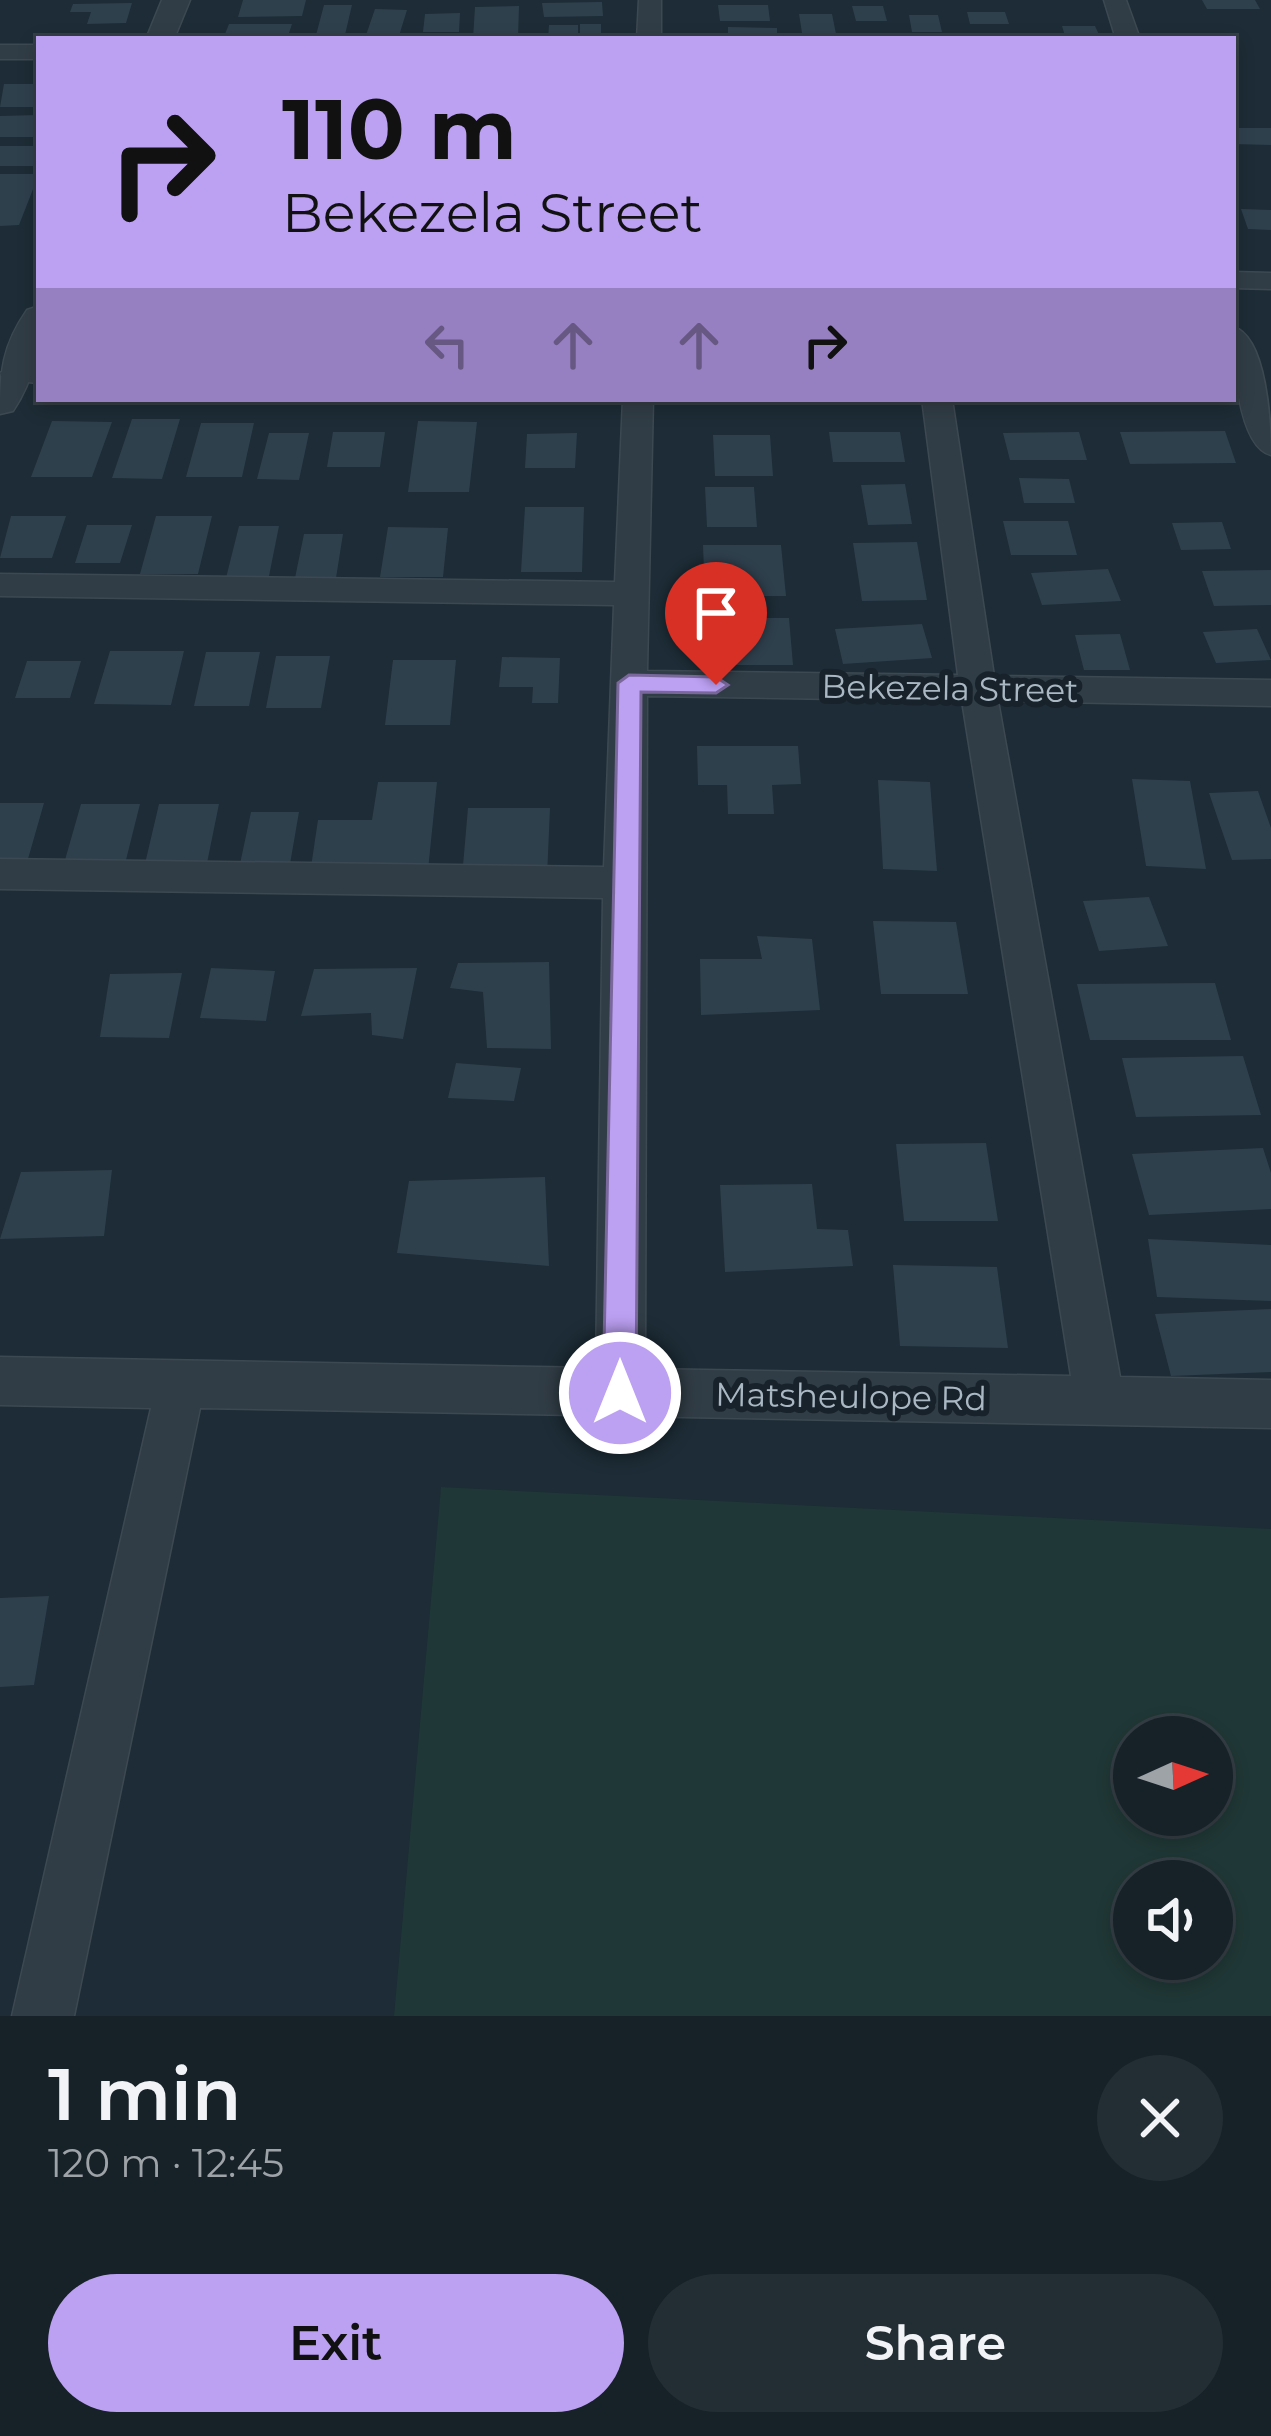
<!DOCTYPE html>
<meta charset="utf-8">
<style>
:root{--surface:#162128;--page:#232e34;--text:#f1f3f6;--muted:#9ea3a8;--line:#353e45;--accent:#bca0f2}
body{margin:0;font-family:Montserrat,sans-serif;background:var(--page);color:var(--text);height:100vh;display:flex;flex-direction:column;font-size:45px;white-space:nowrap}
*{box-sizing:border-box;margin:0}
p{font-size:39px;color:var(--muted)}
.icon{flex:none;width:66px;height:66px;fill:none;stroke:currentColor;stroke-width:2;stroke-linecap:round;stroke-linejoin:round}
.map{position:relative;height:2016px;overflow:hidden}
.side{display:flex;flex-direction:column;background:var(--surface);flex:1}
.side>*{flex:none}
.banner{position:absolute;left:36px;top:36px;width:1200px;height:366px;border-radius:0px;box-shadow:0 6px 18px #0003,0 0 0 3px var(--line);background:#bca0f2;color:#111;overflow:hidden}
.needle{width:78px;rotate:87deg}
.fabs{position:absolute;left:1113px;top:1716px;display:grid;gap:24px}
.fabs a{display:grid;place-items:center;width:120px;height:120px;border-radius:50%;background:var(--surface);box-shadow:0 6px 18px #0003,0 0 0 3px var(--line);font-size:60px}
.pin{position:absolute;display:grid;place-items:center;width:102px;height:102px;color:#fff;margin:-123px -51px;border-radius:50% 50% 50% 0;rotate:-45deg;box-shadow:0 0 12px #0007}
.pin .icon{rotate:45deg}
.me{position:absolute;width:132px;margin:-66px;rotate:0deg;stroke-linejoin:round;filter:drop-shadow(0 0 9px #0008)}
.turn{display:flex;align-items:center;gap:42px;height:252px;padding:0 48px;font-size:54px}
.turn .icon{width:156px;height:156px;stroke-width:2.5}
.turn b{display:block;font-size:84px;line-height:102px}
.lanes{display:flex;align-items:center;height:114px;padding:0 48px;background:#0003;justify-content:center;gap:60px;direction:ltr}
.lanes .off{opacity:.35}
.round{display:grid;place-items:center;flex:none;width:126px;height:126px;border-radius:63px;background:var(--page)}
.head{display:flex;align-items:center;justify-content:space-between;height:204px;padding:0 48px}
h1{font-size:72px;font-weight:600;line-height:90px}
.primary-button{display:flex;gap:24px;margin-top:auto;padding:24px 48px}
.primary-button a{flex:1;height:138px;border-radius:72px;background:var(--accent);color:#111;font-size:48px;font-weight:600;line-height:138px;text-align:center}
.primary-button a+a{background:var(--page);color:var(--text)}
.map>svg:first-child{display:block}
.green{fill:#1f3736;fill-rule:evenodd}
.building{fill:#2f404d}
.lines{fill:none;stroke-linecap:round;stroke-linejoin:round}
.minor-casing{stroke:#3d4952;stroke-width:3}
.tertiary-casing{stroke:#3d4952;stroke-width:3}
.minor{fill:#313d46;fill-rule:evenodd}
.tertiary{fill:#313d46;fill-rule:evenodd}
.route{fill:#bca0f2;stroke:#7a689d;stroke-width:3}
.labels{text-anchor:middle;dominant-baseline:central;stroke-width:12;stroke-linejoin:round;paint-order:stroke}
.street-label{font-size:33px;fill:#aab8c4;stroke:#17222a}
</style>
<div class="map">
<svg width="1271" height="2016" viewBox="0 0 1271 2016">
<rect width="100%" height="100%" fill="#1d2c36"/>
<path class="green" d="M 441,1487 L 1271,1529 L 1271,2016 L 394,2016 ZM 1134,1737 L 1212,1737 L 1212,1815 L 1134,1815 ZM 1134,1881 L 1212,1881 L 1212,1959 L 1134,1959 Z"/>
<path class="building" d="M 243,0 L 306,0 L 302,16 L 238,17 Z
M 1202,0 L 1255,0 L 1260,9 L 1207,9 Z
M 602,2 L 603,16 L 544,17 L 542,3 Z
M 132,3 L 126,23 L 87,24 L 91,12 L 70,12 L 73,4 Z
M 324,5 L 352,5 L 344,39 L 315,39 Z
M 718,5 L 768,5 L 770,21 L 720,21 Z
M 519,6 L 518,39 L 473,39 L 475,7 Z
M 852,6 L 883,6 L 887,21 L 856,21 Z
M 375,9 L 407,10 L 398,39 L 365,38 Z
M 967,12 L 1005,12 L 1009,24 L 970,24 Z
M 460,13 L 459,32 L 423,32 L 425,14 Z
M 799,14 L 832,14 L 837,39 L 803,39 Z
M 909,15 L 938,15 L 942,32 L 912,32 Z
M 229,24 L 292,24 L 287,39 L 223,39 Z
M 580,24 L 601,24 L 601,39 L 580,39 Z
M 549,25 L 578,25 L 578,39 L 548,39 Z
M 1062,26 L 1095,26 L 1101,39 L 1066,39 Z
M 728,27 L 777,28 L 777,39 L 728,39 Z
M 69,33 L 122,33 L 120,39 L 67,39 Z
M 4,84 L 39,84 L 39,107 L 0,107 Z
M 39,115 L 39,137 L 0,137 L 0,116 Z
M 1233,128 L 1271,128 L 1271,145 L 1233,144 Z
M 0,146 L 39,146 L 39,166 L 0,166 Z
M 0,174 L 39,174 L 19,225 L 0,226 Z
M 1241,209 L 1271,210 L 1271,230 L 1248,229 Z
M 132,419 L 180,419 L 162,479 L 112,478 Z
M 52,421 L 112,422 L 92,477 L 31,477 Z
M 418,421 L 477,422 L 469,492 L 408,492 Z
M 201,423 L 254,423 L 242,477 L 186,477 Z
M 1225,431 L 1236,463 L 1130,464 L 1120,432 Z
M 333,432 L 385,432 L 380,467 L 327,467 Z
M 829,432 L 900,432 L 905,462 L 833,462 Z
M 1079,432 L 1087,460 L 1010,460 L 1003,433 Z
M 269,433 L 309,433 L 299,480 L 257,479 Z
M 577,433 L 575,468 L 525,468 L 527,434 Z
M 713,435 L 770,435 L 773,476 L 715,476 Z
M 1019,478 L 1069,479 L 1075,503 L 1024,503 Z
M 905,484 L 912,524 L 868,525 L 861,485 Z
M 705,487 L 754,487 L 757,527 L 707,527 Z
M 525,507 L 584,507 L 582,572 L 521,572 Z
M 11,516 L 66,516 L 52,558 L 0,558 Z
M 156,516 L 212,516 L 198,574 L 140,574 Z
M 1003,521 L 1068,521 L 1077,555 L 1011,555 Z
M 1222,522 L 1231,549 L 1181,550 L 1172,523 Z
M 87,525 L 132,525 L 120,563 L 75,563 Z
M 239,526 L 279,526 L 267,586 L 224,586 Z
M 388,527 L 448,528 L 443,577 L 380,577 Z
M 304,534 L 343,534 L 336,578 L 295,578 Z
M 917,542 L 927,600 L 862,601 L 853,543 Z
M 703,545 L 781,545 L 786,596 L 705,596 Z
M 1108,569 L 1121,601 L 1042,605 L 1031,573 Z
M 1271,570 L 1271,605 L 1214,606 L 1202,571 Z
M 702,618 L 789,618 L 793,665 L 704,665 Z
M 922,624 L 932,658 L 843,664 L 835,629 Z
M 1257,629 L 1271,660 L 1216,663 L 1203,632 Z
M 1120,634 L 1130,670 L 1084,670 L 1075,635 Z
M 110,651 L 184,651 L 171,705 L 94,704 Z
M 206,652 L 260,652 L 249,706 L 194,706 Z
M 276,656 L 330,656 L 321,708 L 266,708 Z
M 502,657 L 560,658 L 558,703 L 532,703 L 533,687 L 499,687 Z
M 393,660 L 456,660 L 450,725 L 385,725 Z
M 27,661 L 81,661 L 70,698 L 15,698 Z
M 697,746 L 798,746 L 801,784 L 772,785 L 774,814 L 728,814 L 727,785 L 698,785 Z
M 1132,779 L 1190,781 L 1206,869 L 1146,866 Z
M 878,780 L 930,782 L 937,871 L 883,869 Z
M 378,782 L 437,782 L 428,870 L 311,867 L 318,820 L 372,820 Z
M 1258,791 L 1271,828 L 1271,859 L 1232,860 L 1209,793 Z
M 0,803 L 44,803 L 26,866 L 0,866 Z
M 81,804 L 140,804 L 124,868 L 63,867 Z
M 159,804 L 219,804 L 206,868 L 144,868 Z
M 468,808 L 550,808 L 547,877 L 462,877 Z
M 251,812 L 299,812 L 290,864 L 240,864 Z
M 1149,897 L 1168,946 L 1099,951 L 1083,901 Z
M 873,921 L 956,922 L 968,994 L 881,994 Z
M 757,936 L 812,939 L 820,1010 L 701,1015 L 700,959 L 762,959 Z
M 549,962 L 551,1049 L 487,1048 L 483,992 L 450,988 L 458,963 Z
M 211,968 L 275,971 L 266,1021 L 200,1018 Z
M 417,968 L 403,1039 L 372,1035 L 371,1013 L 301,1016 L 314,969 Z
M 182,973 L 169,1038 L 100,1037 L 110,974 Z
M 1215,983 L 1231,1040 L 1090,1040 L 1077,984 Z
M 1243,1056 L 1261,1115 L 1136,1117 L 1122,1058 Z
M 456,1063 L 521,1068 L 514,1101 L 448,1098 Z
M 986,1143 L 998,1221 L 904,1221 L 896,1144 Z
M 1263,1148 L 1271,1173 L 1271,1209 L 1149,1215 L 1132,1154 Z
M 112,1170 L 104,1236 L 0,1239 L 21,1172 Z
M 545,1177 L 549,1266 L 397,1253 L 409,1181 Z
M 812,1184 L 817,1229 L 848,1230 L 853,1266 L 725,1272 L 720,1185 Z
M 1148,1239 L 1271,1245 L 1271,1301 L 1157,1297 Z
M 893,1265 L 997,1267 L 1008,1348 L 900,1346 Z
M 1271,1309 L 1271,1372 L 1171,1376 L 1155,1314 Z
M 49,1596 L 34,1685 L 0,1687 L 0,1598 Z"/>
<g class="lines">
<g class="minor-casing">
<path id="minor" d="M 639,0 L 661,0 L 661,39 L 637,39 Z
M 1104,0 L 1126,0 L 1140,39 L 1116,39 Z
M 0,45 L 39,45 L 39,59 L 0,59 Z
M 1233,272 L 1271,273 L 1271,289 L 1233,288 Z
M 1233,327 C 1267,336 1271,425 1271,455 C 1237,446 1233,357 1233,327 Z
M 14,365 L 39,365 L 39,383 L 3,380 L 0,373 Z
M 623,399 L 653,399 L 647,671 L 958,675 L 922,399 L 952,399 L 994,676 L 1271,680 L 1271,706 L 998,701 L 1120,1377 L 1271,1380 L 1271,1428 L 200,1408 L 74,2016 L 12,2016 L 151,1408 L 0,1405 L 0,1357 L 596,1368 L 603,898 L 0,889 L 0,859 L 604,867 L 614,605 L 0,596 L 0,574 L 615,582 ZM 647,696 L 962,701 L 1071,1376 L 645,1369 Z"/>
</g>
<g class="tertiary-casing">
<path id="tertiary" d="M 162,0 L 190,0 L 174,39 L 146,39 Z
M 39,306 C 39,346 36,377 13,411 L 0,414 C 0,372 2,346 27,310 Z"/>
</g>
<use href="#minor" class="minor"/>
<use href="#tertiary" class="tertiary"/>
</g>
<path class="route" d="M 629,675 L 716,677 L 728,685 L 716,693 L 641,692 L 636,1393 L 631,1404 L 620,1408 L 608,1404 L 603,1393 L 618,683 Z"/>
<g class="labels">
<g class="street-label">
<text transform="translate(950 688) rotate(1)">Bekezela Street</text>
<text transform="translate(851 1396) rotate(1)">Matsheulope Rd</text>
</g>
</g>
</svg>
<div class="fabs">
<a><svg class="needle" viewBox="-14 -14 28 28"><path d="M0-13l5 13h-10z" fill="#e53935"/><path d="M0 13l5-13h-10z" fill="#9ea3a8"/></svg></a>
<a><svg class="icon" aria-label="sound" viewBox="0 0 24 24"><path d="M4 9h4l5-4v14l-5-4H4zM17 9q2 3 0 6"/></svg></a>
</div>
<div class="pin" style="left:716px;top:685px;background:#d93025"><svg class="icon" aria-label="arrive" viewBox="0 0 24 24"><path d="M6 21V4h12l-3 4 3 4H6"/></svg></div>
<svg class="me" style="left:620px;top:1393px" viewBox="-20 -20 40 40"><circle r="17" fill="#bca0f2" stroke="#fff" stroke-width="3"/><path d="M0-11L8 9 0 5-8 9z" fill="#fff"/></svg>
<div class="banner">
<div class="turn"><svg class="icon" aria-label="right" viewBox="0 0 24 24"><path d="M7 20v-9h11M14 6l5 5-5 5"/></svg><div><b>110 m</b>Bekezela Street</div></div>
<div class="lanes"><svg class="icon off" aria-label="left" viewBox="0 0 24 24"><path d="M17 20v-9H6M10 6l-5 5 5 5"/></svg><svg class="icon off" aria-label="ahead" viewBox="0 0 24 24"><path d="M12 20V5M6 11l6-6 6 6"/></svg><svg class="icon off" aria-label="ahead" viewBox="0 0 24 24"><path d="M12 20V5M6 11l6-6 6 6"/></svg><svg class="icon" aria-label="right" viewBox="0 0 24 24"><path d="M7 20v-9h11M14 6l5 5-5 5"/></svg></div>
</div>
</div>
<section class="side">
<div class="head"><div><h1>1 min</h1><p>120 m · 12:45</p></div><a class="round"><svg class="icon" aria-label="close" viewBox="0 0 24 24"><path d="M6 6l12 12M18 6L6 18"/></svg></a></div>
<div class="primary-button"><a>Exit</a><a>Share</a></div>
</section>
